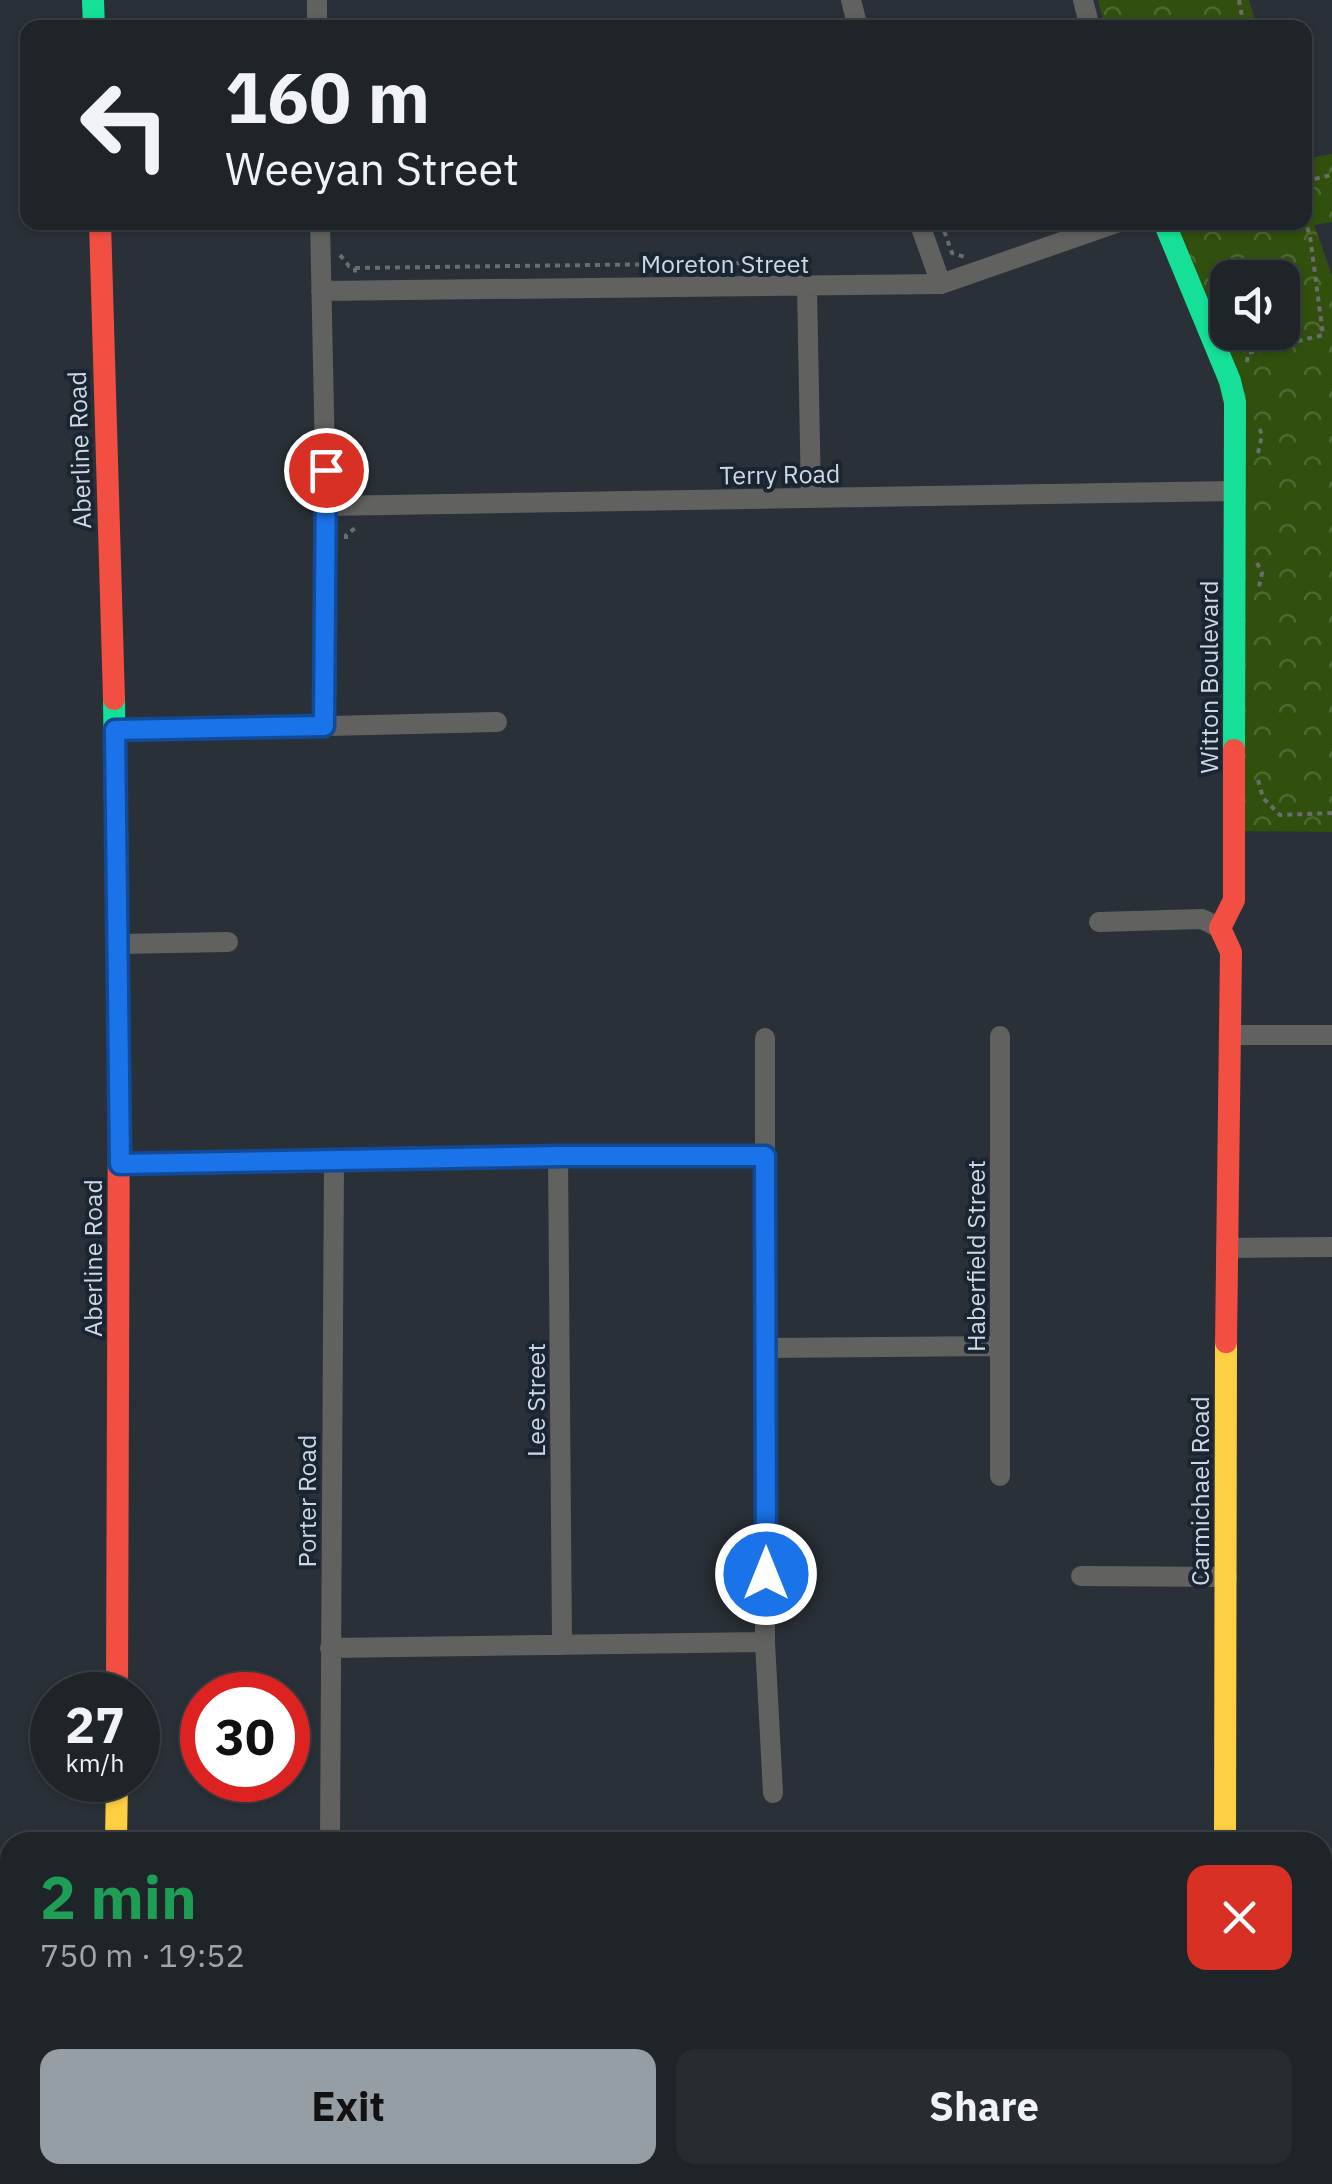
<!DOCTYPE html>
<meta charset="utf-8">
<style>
:root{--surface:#1f2429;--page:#272c31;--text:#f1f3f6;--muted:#a1a4a8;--line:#3c4146;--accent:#959da5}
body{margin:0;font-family:"IBM Plex Sans",sans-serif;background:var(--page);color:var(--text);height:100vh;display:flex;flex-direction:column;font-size:38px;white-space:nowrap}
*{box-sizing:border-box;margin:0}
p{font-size:32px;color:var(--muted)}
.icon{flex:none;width:55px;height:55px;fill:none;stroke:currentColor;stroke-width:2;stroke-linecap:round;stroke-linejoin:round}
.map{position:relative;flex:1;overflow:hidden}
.details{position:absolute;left:0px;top:1832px;width:1332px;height:352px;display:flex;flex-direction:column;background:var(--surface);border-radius:30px 30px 0 0;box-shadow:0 2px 8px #0004,0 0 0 2px var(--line)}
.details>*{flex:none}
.guide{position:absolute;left:20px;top:20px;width:1292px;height:210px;border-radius:20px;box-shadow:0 2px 8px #0004,0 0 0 2px var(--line);background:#1f2429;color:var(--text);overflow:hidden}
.tools{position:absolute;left:1210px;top:260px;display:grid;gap:20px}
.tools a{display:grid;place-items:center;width:90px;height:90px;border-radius:20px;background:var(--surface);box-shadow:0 2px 8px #0004,0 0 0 2px var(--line);font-size:50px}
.speed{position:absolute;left:30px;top:1672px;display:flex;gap:20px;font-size:50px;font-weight:700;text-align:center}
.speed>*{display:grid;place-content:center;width:130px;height:130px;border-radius:50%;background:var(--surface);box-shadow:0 2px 8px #0004,0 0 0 2px var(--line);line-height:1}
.speed small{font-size:25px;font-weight:400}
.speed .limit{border:15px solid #d22;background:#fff;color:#111}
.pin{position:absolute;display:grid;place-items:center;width:85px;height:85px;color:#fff;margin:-42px;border:5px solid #fff;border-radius:50%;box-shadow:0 2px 10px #0007}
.me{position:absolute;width:110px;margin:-55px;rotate:0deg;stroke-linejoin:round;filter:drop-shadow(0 0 8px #0008)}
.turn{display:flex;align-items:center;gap:35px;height:210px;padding:0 40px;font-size:45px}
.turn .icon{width:130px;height:130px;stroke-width:2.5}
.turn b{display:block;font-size:70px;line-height:85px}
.round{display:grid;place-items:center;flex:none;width:105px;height:105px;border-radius:20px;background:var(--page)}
.summary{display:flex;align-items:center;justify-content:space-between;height:170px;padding:0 40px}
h1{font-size:60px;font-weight:700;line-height:75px;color:#1e9e55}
.action{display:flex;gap:20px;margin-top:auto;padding:20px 40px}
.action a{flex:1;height:115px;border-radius:20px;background:var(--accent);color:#111;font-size:40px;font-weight:700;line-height:115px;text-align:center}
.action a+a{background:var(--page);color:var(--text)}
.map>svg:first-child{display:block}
.forest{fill:url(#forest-crowns);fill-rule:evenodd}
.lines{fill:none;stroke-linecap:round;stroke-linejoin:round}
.path{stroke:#6a6c6d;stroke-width:4;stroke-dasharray:5 5;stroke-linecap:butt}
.street{stroke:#616160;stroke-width:20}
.fast{stroke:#16e098;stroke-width:22}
.slow{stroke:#ffcf43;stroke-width:22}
.jam{stroke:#f24e42;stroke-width:22}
.route-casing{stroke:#114b97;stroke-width:25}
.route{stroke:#1a73e8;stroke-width:18}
.labels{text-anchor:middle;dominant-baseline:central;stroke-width:8;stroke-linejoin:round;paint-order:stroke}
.street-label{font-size:25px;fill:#cfd7e0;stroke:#1a2533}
</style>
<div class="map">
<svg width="1332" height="2184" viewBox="0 0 1332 2184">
<defs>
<pattern id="forest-crowns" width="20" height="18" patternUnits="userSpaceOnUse" patternTransform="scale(2.5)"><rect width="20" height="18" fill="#31500e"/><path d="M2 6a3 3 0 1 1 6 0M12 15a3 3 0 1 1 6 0" fill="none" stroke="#4e6831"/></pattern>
</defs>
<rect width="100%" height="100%" fill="#293037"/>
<path class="forest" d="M 1098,0 L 1249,0 L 1257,27 L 1105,27 Z
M 1332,154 L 1332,222 L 1314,225 L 1332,275 L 1332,832 L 1234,831 L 1234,444 L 1177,223 L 1305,222 L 1305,159 ZM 1228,278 L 1282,278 L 1282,332 L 1228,332 Z"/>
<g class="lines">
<path class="path" d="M 1239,0 L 1244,28
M 1305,181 L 1332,175
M 941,222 L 952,253 L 965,257
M 340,255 L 349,266 L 355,268 L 355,273
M 355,268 L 752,263
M 1247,362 L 1248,353 L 1323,335 L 1310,236 L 1305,221
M 345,432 L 347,475 L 359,487
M 1258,453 L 1262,435 L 1258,424
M 346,539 L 346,535 L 358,526
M 1257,563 L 1262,573 L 1258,591
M 1258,780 L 1263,798 L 1280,815 L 1332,813
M 1322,2081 L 1332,2081"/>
<path class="street" d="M 317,0 L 317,28
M 851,0 L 858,28
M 1083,0 L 1090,28
M 320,222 L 326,506 L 325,726
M 919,222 L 941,284
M 807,287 L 811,498
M 321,291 L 941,284 L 1119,222
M 326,506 L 1234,491
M 115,731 L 497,722
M 1099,922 L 1202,919 L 1220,928
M 118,944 L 228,942
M 1231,1035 L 1332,1035
M 765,1038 L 765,1642 L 773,1793
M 558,1155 L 562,1645
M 120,1163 L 558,1155 L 765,1156
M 1226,1248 L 1332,1247
M 766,1348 L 1000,1346
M 1000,1476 L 1000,1036
M 1081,1576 L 1227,1577
M 330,1648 L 765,1642
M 330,1842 L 334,1160
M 1322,1882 L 1332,1882
M 1322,2103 L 1332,2103"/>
<path class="fast" d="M 93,0 L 94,28
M 1164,222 L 1230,381 L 1235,402 L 1234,750
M 114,699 L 119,1078"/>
<path class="slow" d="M 116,1842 L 117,1780
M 1225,1842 L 1226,1342"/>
<path class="jam" d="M 100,222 L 114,699
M 1226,1342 L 1231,952 L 1220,928 L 1234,900 L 1234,750
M 117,1695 L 119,1078
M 1322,2154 L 1332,2154
M 122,2175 L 122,2184
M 320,2184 L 355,2175"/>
</g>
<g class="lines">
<g class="route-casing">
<path id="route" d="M 326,470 L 324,726 L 115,730 L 120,1164 L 558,1156 L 765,1156 L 766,1574"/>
</g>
<use href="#route" class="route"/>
</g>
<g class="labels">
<g class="street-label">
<text x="725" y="263">Moreton Street</text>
<text transform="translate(79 450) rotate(-92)">Aberline Road</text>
<text transform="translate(780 474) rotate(-1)">Terry Road</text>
<text transform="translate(1208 677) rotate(-90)">Witton Boulevard</text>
<text transform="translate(975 1256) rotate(-90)">Haberfield Street</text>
<text transform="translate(92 1258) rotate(-90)">Aberline Road</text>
<text transform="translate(535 1400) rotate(-90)">Lee Street</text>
<text transform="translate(1199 1491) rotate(-90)">Carmichael Road</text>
<text transform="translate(306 1501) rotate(-90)">Porter Road</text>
</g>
</g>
</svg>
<div class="tools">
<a><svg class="icon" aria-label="sound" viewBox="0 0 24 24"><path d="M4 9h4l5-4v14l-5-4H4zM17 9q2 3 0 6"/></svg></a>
</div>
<div class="speed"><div>27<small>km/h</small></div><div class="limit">30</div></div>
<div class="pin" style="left:326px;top:470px;background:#d93025"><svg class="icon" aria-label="arrive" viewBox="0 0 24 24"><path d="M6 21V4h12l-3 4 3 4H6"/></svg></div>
<svg class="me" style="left:766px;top:1574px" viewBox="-20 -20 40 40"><circle r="17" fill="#1a73e8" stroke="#fff" stroke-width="3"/><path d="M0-11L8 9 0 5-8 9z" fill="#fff"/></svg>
<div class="guide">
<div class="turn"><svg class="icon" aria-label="left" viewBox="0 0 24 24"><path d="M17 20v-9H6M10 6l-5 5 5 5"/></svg><div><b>160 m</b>Weeyan Street</div></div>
</div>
<section class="details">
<div class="summary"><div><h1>2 min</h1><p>750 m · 19:52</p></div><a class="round" style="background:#d93025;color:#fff"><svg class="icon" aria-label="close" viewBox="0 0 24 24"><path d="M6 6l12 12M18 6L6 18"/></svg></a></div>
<div class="action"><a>Exit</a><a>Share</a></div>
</section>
</div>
